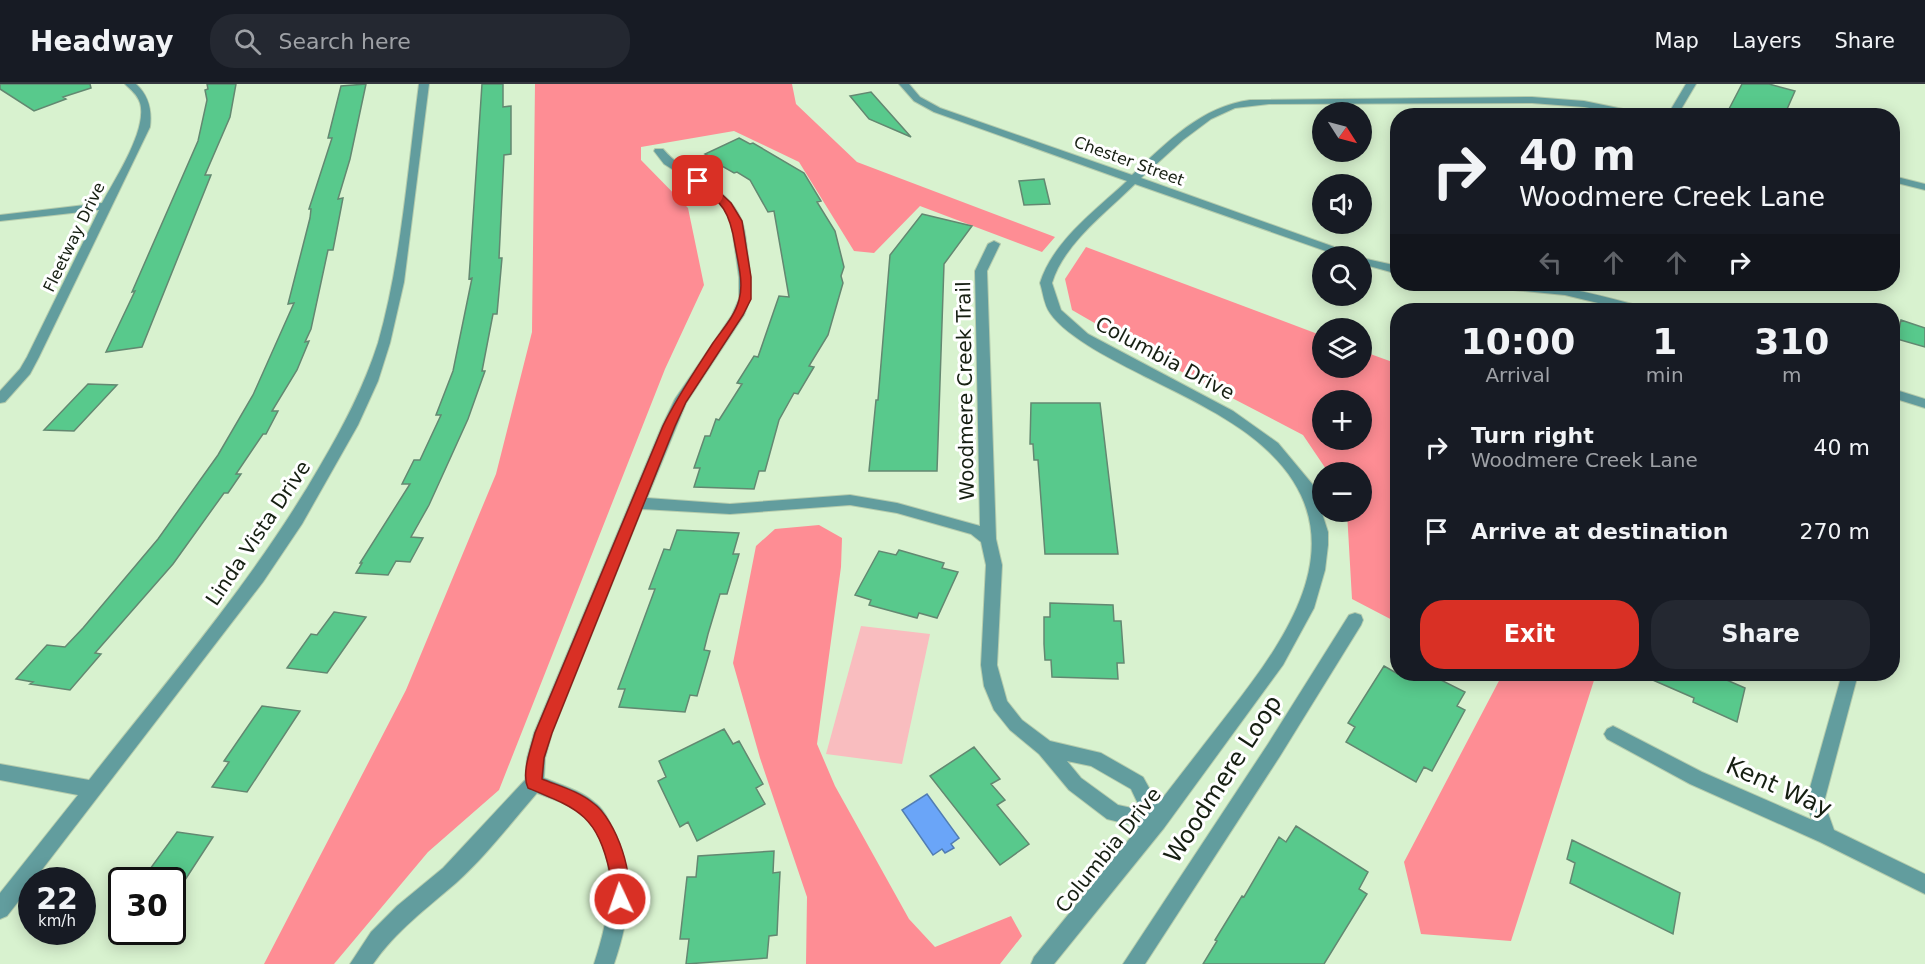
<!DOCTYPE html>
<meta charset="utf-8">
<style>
:root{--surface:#171b24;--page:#242831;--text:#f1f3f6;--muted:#9ea1a6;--line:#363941;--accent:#d93025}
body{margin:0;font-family:"DejaVu Sans",sans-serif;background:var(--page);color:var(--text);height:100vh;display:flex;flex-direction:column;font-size:22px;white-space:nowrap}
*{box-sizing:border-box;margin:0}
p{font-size:20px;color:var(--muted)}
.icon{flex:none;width:33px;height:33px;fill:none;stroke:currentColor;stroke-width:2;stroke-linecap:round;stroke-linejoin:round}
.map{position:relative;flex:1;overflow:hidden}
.drawer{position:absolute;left:1390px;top:219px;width:510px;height:378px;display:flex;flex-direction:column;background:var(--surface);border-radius:24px;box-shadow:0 3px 15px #0003}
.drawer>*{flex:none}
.guide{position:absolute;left:1390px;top:24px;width:510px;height:183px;border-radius:24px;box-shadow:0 3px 15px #0003;background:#171b24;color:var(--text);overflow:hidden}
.needle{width:39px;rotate:126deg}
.fabs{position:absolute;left:1312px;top:18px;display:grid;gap:12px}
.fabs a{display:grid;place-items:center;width:60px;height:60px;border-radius:50%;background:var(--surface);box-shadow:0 3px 15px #0003;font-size:30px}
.speed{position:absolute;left:18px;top:783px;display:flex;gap:12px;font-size:30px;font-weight:700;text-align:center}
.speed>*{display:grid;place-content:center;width:78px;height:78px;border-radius:50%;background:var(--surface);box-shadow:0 3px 15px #0003;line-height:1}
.speed small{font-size:15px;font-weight:400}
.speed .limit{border:3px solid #111;border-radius:9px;background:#fff;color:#111}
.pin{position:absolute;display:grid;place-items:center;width:51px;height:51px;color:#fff;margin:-26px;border-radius:12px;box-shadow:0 3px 9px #0006}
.me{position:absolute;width:66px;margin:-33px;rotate:357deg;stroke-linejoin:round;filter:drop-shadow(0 0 4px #0008)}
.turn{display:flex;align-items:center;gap:21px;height:126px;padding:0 30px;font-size:27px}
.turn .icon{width:78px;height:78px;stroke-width:2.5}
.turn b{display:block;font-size:42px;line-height:51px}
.lanes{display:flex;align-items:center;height:57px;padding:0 30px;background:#0003;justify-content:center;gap:30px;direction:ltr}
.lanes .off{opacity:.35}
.eta{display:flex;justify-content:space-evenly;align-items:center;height:102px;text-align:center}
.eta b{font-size:36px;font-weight:700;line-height:42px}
.button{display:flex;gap:12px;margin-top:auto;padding:12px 30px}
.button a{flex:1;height:69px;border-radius:24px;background:var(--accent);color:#fff;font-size:24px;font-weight:700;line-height:69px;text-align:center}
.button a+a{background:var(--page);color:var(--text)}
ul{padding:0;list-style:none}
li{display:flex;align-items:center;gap:18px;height:84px;padding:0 30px}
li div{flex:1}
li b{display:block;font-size:22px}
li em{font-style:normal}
header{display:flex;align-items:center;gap:36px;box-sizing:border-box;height:84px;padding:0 30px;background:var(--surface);border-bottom:2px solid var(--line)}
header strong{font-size:28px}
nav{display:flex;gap:33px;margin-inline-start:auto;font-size:21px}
.search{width:420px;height:54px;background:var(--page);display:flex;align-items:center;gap:15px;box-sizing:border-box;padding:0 21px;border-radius:24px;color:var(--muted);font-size:22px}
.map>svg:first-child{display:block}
.green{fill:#f9bdbf}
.forest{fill:#fe8d94;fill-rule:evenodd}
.water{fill:#6aa5f8;stroke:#517db3;stroke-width:1.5}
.building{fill:#58c98c;stroke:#638871;stroke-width:1.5}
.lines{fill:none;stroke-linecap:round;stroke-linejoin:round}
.minor-casing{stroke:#b5ccad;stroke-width:2}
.minor{fill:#629d9e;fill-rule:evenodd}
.route{fill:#d93025;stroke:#8d1f18;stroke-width:1.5}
.labels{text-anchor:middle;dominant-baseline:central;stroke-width:6;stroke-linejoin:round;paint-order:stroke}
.far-street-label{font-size:16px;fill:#161f12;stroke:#fff}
.street-label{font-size:20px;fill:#161f12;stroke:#fff}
.near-street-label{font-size:24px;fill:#161f12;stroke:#fff}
</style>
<header>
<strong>Headway</strong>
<div class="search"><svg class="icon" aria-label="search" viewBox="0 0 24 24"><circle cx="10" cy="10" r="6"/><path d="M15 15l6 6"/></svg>Search here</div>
<nav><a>Map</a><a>Layers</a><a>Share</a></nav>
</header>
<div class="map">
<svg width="1925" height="880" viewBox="0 0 1925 880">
<rect width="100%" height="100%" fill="#d8f2cf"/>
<path class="green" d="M 861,542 L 930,550 L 902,680 L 826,670 Z"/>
<path class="forest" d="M 535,0 L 792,0 L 796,20 L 857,78 L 1055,153 L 1042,168 L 920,122 L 874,169 L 854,167 L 799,78 L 734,47 L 641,63 L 641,76 L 688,124 L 704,201 L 665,285 L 499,706 L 428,768 L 334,880 L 264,880 L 406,606 L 496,390 L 532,248 Z
M 1086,163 L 1323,252 L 1323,284 L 1362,284 L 1362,267 L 1398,280 L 1398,539 L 1352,515 L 1347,428 L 1362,428 L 1362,388 L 1328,388 L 1303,351 L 1157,275 L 1072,226 L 1065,195 ZM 1323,316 L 1362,316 L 1362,356 L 1323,356 Z
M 819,441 L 842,454 L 841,483 L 817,660 L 835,702 L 909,835 L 935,863 L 1011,832 L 1022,852 L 1000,880 L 806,880 L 807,813 L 760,674 L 733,579 L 756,462 L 775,445 Z
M 1494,590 L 1596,590 L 1511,857 L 1421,850 L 1404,778 L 1501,593 Z"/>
<path class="water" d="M 927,710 L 959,754 L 951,760 L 954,764 L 945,769 L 942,765 L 933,771 L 902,726 Z"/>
<path class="building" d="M 0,0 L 90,0 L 91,4 L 63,13 L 66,15 L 34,27 L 0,5 Z
M 207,0 L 236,0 L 230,33 L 205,91 L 211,91 L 142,263 L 106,268 L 135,207 L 132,208 L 198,57 L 207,16 L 205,6 L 208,5 Z
M 366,0 L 350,75 L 338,115 L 343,114 L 333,166 L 328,166 L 311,245 L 305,258 L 309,257 L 297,286 L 272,327 L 278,327 L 266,350 L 263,350 L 236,390 L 241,390 L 228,409 L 224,409 L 173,480 L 95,569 L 101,570 L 70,606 L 30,600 L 33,598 L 16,595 L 47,561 L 65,563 L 83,544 L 158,455 L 218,371 L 253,311 L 294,219 L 288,220 L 310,134 L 311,125 L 309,125 L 332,54 L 328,54 L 341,2 Z
M 482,0 L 503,0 L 503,23 L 511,22 L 511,70 L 504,71 L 499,174 L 502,174 L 497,230 L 493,230 L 482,287 L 485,287 L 468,335 L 429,421 L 411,453 L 423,454 L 410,478 L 396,477 L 388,491 L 356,489 L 362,479 L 360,479 L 410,400 L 402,400 L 414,376 L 420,376 L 441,331 L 436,331 L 453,287 L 472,194 L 469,195 Z
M 1742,0 L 1769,0 L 1795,7 L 1784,32 L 1751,32 L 1729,25 Z
M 871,8 L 911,53 L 869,35 L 850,12 Z
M 739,54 L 750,60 L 753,59 L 804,89 L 821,117 L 817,118 L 835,147 L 844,183 L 841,192 L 843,199 L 828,251 L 809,282 L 814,283 L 798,310 L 794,309 L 779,336 L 765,387 L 759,387 L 754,405 L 694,403 L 700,384 L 694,384 L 705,352 L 710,352 L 716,335 L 719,336 L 742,300 L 737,299 L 754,272 L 758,273 L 779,212 L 789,213 L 774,127 L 768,128 L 750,96 L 737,88 L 734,89 L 713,77 L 716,76 L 705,70 Z
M 1044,95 L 1050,120 L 1024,121 L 1019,97 Z
M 922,130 L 972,142 L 944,180 L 937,387 L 869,387 L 876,316 L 878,316 L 890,171 Z
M 1901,236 L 1925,244 L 1925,263 L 1897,255 Z
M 88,300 L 117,301 L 74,347 L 44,346 Z
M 1031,319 L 1100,319 L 1118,470 L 1045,470 L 1038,376 L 1034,376 L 1033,360 L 1030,360 Z
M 677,446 L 739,449 L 733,470 L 739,470 L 727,510 L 720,510 L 708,550 L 704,566 L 710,567 L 697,612 L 690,611 L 685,628 L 619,623 L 625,605 L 618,605 L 655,505 L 649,505 L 664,465 L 670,466 Z
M 899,466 L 944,479 L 942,484 L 958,488 L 937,534 L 919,529 L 917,534 L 869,521 L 871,516 L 855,511 L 879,467 L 896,471 Z
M 1050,519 L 1113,521 L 1114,537 L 1121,537 L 1124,579 L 1117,579 L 1118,595 L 1052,593 L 1051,576 L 1045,576 L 1044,560 L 1044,533 L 1050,533 Z
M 334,528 L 366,533 L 327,589 L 287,584 L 311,550 L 317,551 Z
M 1384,582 L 1398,590 L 1429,590 L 1465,608 L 1457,622 L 1465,626 L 1432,687 L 1424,683 L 1416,698 L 1346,658 L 1355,643 L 1348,639 Z
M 1639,590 L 1713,590 L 1745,604 L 1737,638 L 1693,618 L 1694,614 Z
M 262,622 L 300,627 L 247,708 L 212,703 L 229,678 L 224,677 Z
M 724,645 L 733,660 L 739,657 L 763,700 L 756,704 L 765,720 L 697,757 L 688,738 L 680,743 L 658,697 L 666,693 L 659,677 Z
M 974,663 L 1000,695 L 991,700 L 1005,716 L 997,721 L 1029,760 L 1000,781 L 930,692 Z
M 1296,742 L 1368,788 L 1359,805 L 1367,810 L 1324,880 L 1203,880 L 1217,857 L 1215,856 L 1242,812 L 1244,813 L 1279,753 L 1286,758 Z
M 177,748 L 213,753 L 185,796 L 142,796 Z
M 1572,756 L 1680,809 L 1673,850 L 1570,799 L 1575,779 L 1567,775 Z
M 774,767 L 773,789 L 780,788 L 778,828 L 777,851 L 769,852 L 767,874 L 686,880 L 689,855 L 680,855 L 687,793 L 696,793 L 698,772 Z"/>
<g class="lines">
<g class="minor-casing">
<path id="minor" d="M 125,0 L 136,0 C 149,12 152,26 150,43 L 39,273 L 30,290 L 5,318 L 0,319 L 0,307 L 20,285 L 27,273 L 99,126 L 0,137 L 0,131 L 102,119 C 115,95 148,45 140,19 C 137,10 131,6 125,0 Z
M 419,0 L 429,0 L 404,198 L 390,259 L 378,297 L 358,341 L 302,440 L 263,498 L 34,796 L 32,796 L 32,800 L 7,832 L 0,835 L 0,809 L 78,711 L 0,696 L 0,680 L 89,696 C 169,594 255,495 320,382 C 343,343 364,303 378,259 C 401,179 408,84 419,0 Z
M 899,0 L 909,0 L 920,13 L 940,24 L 1132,91 C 1166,59 1202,22 1250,16 L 1532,13 L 1584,17 L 1657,32 L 1633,32 L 1584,23 L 1532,19 L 1269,20 L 1235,24 L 1211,35 L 1183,56 L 1141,94 L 1354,170 L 1355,172 L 1340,172 L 1135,100 C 1107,128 1064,159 1052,199 L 1061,226 L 1088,250 L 1233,327 L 1278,359 L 1313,401 L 1328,448 L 1328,461 L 1325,486 L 1314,524 L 1283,581 L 1164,744 L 1054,880 L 1031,880 L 1034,873 L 1139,743 L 1107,735 L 1069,706 L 1039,670 L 1010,646 L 994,626 L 984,602 L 981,581 L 986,481 L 981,458 L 971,450 L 897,429 L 850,421 L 730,430 L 642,425 L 552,649 L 545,674 L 544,694 C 560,701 580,706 594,718 C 603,724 608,735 613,745 C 636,791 630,833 614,880 L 594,880 C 609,834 624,770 583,731 C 570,720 552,715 537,709 C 511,739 486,772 456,799 C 426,825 396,847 373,880 L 350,880 L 371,848 L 397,822 L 443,784 L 525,696 L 527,674 L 534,649 L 662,342 L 675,315 L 732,231 L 739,215 L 739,193 L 731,137 L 723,123 L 707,107 L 664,80 L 654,67 L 655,65 L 663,65 C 686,93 726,100 741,135 C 746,146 746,160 748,172 C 751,194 753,211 744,231 L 686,319 L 647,414 L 730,420 L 850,411 L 897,419 L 980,442 L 975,187 L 988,160 L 994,157 L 1000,160 L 987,187 L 996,455 L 1002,481 L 997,581 L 1007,617 L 1022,636 L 1050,657 L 1101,669 L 1143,693 L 1158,720 C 1182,689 1206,658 1230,627 C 1291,549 1358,452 1268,367 C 1236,336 1184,312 1144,292 C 1117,278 1067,254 1050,229 C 1044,221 1043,208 1040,199 C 1053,157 1096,126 1127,97 L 934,28 L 914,17 ZM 1067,677 L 1091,682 L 1131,705 L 1141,726 L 1118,721 L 1081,694 Z
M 1686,0 L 1696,0 L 1677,32 L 1667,32 Z
M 1893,92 L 1925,100 L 1925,106 L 1893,98 Z
M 1362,174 L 1398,182 L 1398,190 L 1362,180 Z
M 1487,200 C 1540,194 1593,210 1644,223 L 1646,226 L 1627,226 L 1565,211 L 1493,204 Z
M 1893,305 L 1925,315 L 1925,324 L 1893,314 Z
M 1355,529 L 1361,531 L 1363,536 L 1361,541 L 1280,672 L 1145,880 L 1123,880 L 1268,660 L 1349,531 Z
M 1842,590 L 1858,590 L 1824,718 L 1834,746 L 1925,790 L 1925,810 L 1820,758 L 1690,700 L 1607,655 L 1604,650 L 1607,645 L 1613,642 L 1619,645 L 1702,688 L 1812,736 L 1806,718 Z"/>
</g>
<use href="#minor" class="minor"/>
</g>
<path class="route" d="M 694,95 L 701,95 L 714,103 L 731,119 L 742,137 L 751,193 L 751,215 L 743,231 L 686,318 L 675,342 L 552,649 L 544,674 L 542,695 C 559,702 578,707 593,719 C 616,735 637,795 626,822 L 620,824 L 613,822 C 609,811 613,800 610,789 C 597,731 579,725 528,704 C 521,689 531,665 535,649 L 663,342 C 677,313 695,287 713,259 C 722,246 735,232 739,216 C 744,200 738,178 735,161 C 730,129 723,117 694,99 Z"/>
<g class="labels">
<g class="far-street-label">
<text transform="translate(1129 77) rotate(20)">Chester Street</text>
<text transform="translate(74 153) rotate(-64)">Fleetway Drive</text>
</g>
<g class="street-label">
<text transform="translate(1165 274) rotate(28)">Columbia Drive</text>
<text transform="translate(965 307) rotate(-91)">Woodmere Creek Trail</text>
<text transform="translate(258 449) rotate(-56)">Linda Vista Drive</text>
<text transform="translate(1108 766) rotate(-51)">Columbia Drive</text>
</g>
<g class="near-street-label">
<text transform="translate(1223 695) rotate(-57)">Woodmere Loop</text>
<text transform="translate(1779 703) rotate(24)">Kent Way</text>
</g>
</g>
</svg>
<div class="fabs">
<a><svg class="needle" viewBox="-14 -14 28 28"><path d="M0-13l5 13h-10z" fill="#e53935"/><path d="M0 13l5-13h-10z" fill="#9ea1a6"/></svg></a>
<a><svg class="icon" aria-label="sound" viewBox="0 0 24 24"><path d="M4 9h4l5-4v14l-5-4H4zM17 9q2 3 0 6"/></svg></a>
<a><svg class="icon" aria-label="search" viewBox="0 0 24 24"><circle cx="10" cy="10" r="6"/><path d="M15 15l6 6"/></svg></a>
<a><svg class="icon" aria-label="layers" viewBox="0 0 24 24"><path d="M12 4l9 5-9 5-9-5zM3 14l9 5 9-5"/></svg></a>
<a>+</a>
<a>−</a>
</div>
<div class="speed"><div>22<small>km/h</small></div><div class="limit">30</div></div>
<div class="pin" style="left:698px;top:97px;background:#d93025"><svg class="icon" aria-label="arrive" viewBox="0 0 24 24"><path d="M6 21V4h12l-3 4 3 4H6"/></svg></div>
<svg class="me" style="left:620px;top:815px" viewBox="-20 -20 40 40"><circle r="17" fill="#d93025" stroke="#fff" stroke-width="3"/><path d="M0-11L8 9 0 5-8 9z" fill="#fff"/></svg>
<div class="guide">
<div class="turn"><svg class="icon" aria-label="right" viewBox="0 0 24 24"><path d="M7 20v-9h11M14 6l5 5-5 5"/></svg><div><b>40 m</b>Woodmere Creek Lane</div></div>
<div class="lanes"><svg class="icon off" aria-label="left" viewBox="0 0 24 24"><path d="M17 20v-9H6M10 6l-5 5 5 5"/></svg><svg class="icon off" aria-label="ahead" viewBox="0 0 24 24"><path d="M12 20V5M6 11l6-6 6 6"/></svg><svg class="icon off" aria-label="ahead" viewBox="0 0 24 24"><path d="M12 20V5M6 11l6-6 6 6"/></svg><svg class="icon" aria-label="right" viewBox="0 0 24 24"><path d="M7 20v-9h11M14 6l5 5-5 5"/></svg></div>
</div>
<section class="drawer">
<div class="eta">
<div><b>10:00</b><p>Arrival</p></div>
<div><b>1</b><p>min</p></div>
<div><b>310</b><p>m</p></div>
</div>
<ul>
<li><svg class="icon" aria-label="right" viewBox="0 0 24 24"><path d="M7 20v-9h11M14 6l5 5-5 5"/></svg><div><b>Turn right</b><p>Woodmere Creek Lane</p></div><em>40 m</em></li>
<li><svg class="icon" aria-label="arrive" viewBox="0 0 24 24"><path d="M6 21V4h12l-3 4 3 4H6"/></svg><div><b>Arrive at destination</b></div><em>270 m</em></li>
</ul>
<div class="button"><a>Exit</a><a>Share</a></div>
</section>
</div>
